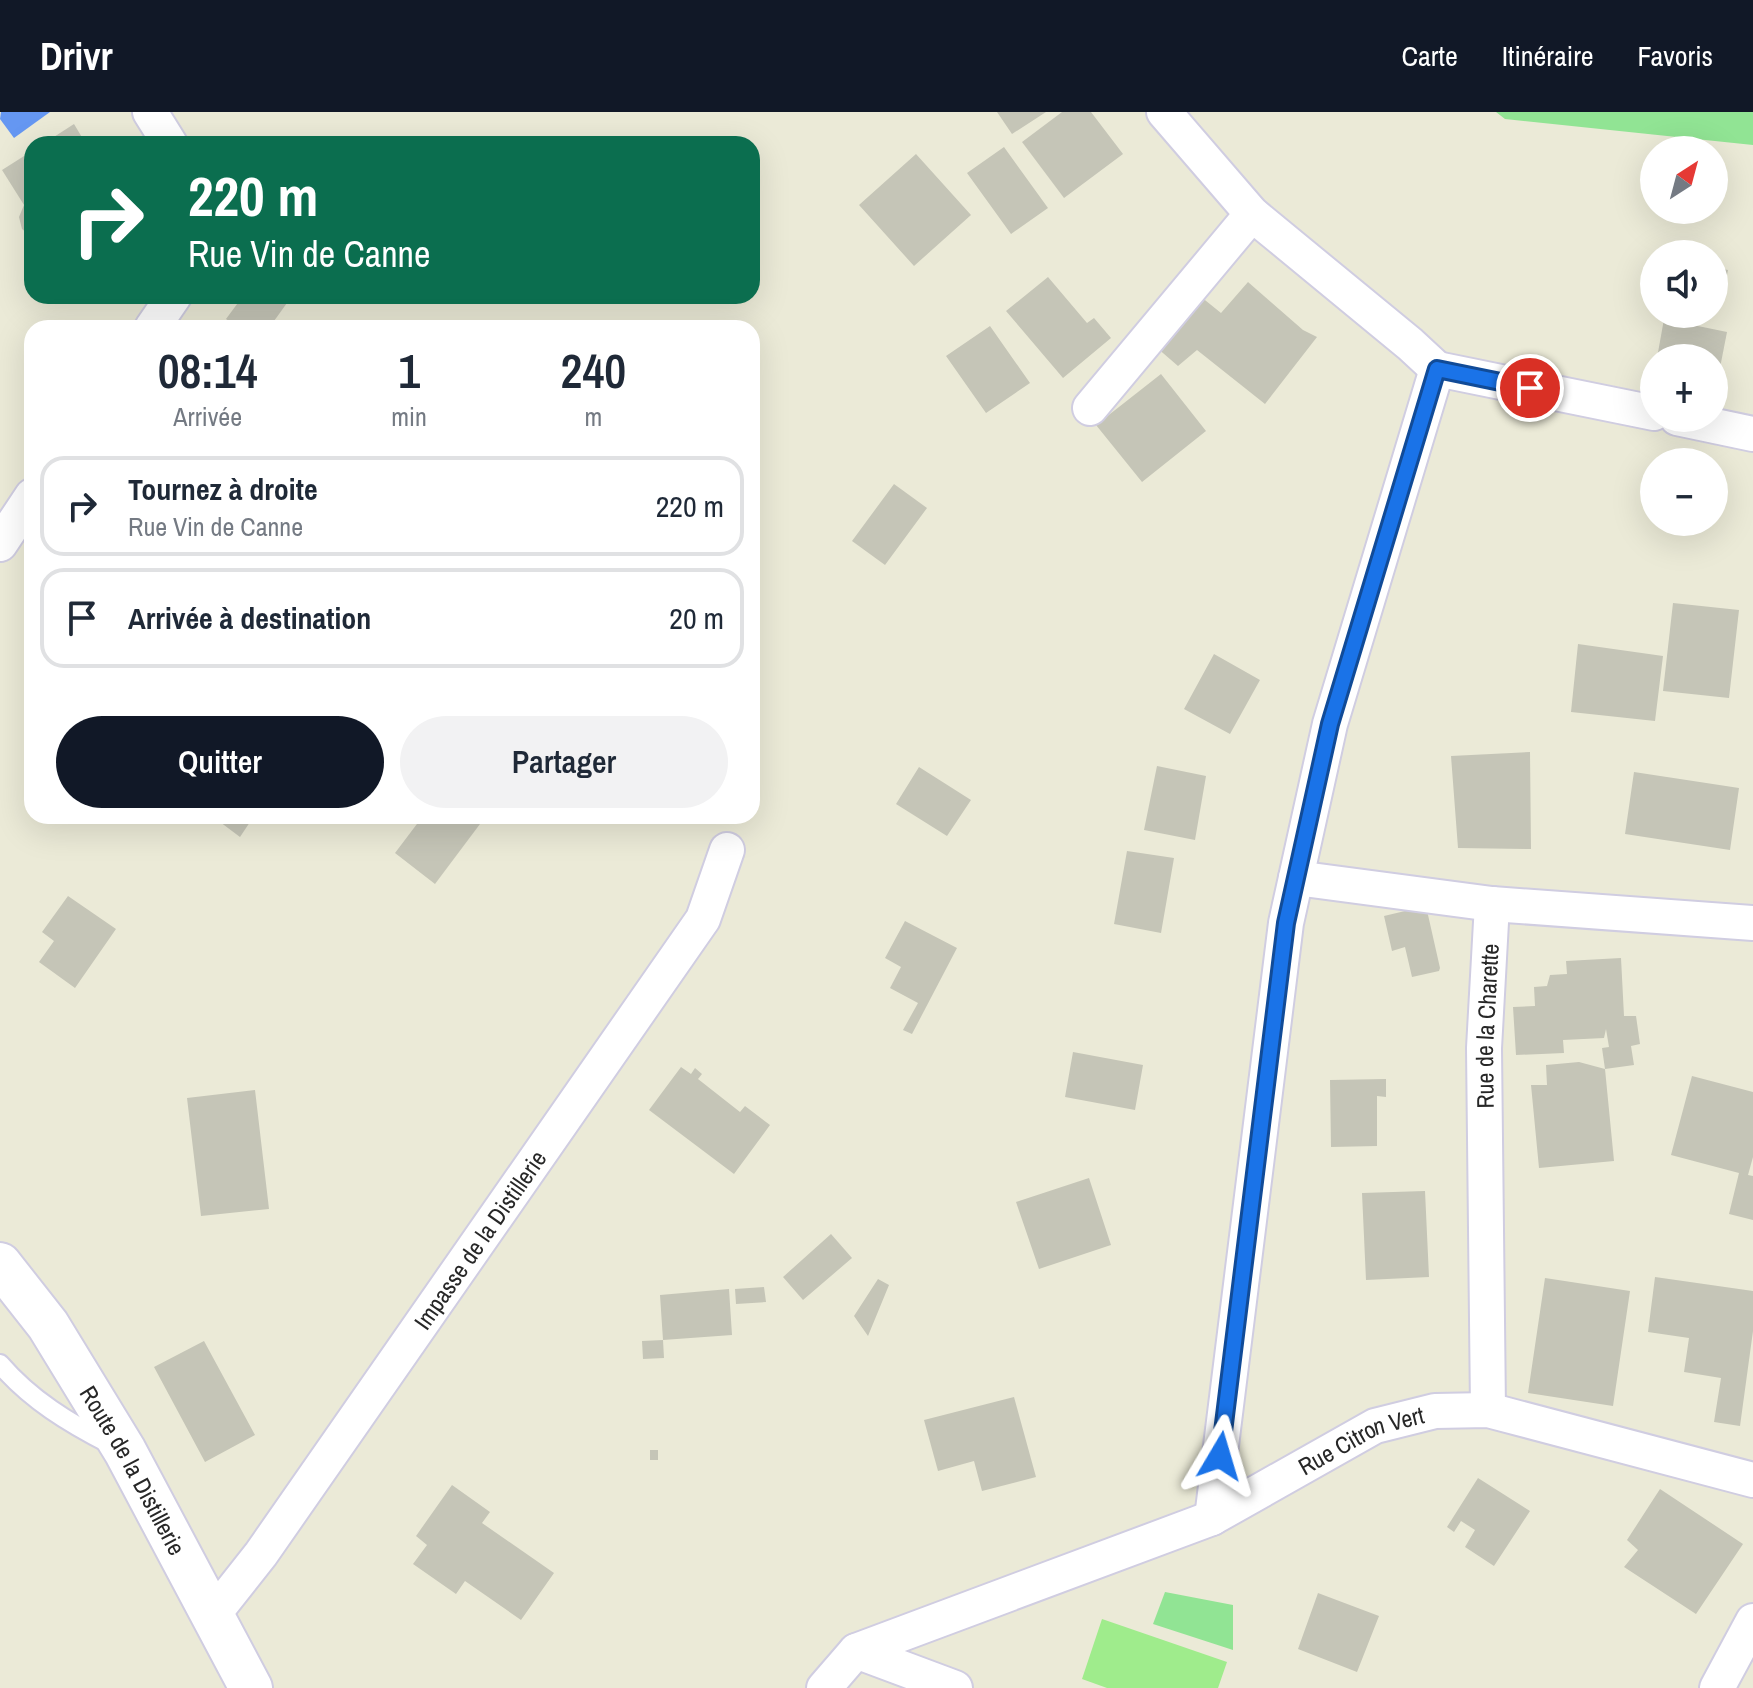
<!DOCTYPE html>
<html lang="fr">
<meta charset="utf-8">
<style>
:root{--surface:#fff;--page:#f2f2f3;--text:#1f2937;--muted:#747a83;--line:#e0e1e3;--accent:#111827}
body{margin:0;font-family:"Archivo Narrow",sans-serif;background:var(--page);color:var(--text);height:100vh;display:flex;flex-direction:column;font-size:30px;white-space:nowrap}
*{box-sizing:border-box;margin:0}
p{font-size:26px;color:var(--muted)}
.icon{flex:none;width:44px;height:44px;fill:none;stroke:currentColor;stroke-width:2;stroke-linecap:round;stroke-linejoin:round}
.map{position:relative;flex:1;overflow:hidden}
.sheet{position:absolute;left:24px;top:208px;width:736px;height:504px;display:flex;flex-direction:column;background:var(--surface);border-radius:24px;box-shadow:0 8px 32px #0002}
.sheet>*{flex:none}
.guide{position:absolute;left:24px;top:24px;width:736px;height:168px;border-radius:24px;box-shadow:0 8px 32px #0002;background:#0b6e4f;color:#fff;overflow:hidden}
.needle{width:52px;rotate:36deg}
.controls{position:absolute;left:1640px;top:24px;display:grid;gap:16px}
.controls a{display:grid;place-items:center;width:88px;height:88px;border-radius:50%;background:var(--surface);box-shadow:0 8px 32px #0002;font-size:40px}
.pin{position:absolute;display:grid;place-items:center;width:68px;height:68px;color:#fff;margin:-34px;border:4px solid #fff;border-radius:50%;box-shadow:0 2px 8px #0007}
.me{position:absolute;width:88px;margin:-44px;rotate:7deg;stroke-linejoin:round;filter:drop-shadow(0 0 6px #0008)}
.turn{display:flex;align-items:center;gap:28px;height:168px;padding:0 32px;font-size:36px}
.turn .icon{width:104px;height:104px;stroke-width:2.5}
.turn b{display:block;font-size:56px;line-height:68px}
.eta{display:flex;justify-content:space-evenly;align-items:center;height:136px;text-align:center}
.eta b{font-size:48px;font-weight:600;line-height:56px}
.button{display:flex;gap:16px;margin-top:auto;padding:16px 32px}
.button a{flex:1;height:92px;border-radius:48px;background:var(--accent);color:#fff;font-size:32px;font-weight:600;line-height:92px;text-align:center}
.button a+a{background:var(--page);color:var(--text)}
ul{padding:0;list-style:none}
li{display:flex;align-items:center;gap:24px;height:100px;margin:0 16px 12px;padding:0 16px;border:4px solid var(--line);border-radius:24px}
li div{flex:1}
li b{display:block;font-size:30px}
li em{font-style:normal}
header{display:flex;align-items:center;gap:48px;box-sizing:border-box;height:112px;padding:0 40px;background:var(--accent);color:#fff}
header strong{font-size:38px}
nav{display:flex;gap:44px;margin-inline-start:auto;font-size:28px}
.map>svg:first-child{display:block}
.green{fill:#91e494}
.pitch{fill:#9fec8c}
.water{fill:#6597f2}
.building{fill:#c5c5b7}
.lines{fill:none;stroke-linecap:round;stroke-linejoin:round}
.service-casing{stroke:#d0cde1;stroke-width:22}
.minor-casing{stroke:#d0cde1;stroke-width:38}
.tertiary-casing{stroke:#d0cde1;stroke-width:46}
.service{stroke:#fff;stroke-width:18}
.minor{stroke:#fff;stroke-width:34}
.tertiary{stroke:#fff;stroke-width:42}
.route-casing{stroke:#114b97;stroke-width:20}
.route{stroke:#1a73e8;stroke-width:14}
.labels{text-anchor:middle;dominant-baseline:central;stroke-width:8;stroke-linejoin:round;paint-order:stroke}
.street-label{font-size:24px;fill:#272727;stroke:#fff}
</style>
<header>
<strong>Drivr</strong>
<nav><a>Carte</a><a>Itinéraire</a><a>Favoris</a></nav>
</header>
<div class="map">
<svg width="1753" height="1576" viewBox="0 0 1753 1576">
<rect width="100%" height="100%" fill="#ebead7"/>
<path class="green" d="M 1496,0 L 1753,0 L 1753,33 L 1505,7 Z
M 1165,1480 L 1233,1493 L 1233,1538 L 1153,1512 Z"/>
<path class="pitch" d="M 1102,1507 L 1227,1550 L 1218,1576 L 1107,1576 L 1082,1567 Z"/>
<path class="water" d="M 50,0 L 14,26 L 0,7 L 1,0 Z"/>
<path class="building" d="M 997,0 L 1046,0 L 1012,22 Z
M 1062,0 L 1091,0 L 1123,42 L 1064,86 L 1022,30 Z
M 74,12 L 86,32 L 43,32 Z
M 1004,35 L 1048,96 L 1011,122 L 967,61 Z
M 32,39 L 32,125 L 22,117 L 19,105 L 24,93 L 2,58 Z
M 916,42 L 971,103 L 914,154 L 859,93 Z
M 1714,155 L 1728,158 L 1722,188 L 1714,186 Z
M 1048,165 L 1087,211 L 1094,206 L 1111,226 L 1063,266 L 1006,199 Z
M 1248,170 L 1303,218 L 1317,225 L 1265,292 L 1197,238 L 1178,254 L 1156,235 L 1195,180 L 1221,201 Z
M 243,184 L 292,184 L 269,216 L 234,216 L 236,214 L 226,207 Z
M 1664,207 L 1727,220 L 1718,266 L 1714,265 L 1714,246 L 1657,246 Z
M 990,214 L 1030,271 L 986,301 L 946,244 Z
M 1161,262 L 1206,319 L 1142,370 L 1096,313 Z
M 894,372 L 927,396 L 885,453 L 852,429 Z
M 1673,491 L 1739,498 L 1729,586 L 1663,579 Z
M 1578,532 L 1663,544 L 1655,609 L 1571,600 Z
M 1214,542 L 1260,568 L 1230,622 L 1184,597 Z
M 1530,640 L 1531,737 L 1458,736 L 1451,644 Z
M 1157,654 L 1206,664 L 1195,728 L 1144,718 Z
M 919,655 L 971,688 L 947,724 L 896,692 Z
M 1634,660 L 1739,676 L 1730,738 L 1625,722 Z
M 212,704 L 254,704 L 240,725 Z
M 423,704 L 486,704 L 435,772 L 395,741 Z
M 1127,739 L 1174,746 L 1161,821 L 1114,812 Z
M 68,784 L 116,817 L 75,876 L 39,850 L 54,829 L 42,820 Z
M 1426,794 L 1440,856 L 1439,859 L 1412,865 L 1405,835 L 1392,839 L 1384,804 Z
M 905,809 L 957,836 L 912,922 L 903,918 L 918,891 L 890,876 L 901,855 L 885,846 Z
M 1621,846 L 1624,904 L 1636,904 L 1640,932 L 1631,934 L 1634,953 L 1605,957 L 1602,936 L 1609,935 L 1606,917 L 1604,926 L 1563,928 L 1564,941 L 1516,943 L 1513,895 L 1535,894 L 1534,875 L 1547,874 L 1550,863 L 1567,862 L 1566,849 Z
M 1073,940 L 1143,953 L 1135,998 L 1065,985 Z
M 1579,950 L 1605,957 L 1614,1049 L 1539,1056 L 1531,973 L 1547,973 L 1546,953 Z
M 681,955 L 691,962 L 695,956 L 702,962 L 698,967 L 740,1000 L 745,994 L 770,1013 L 734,1062 L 649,998 Z
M 1692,964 L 1753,980 L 1753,1045 L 1748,1063 L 1753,1064 L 1753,1108 L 1729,1102 L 1739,1061 L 1671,1043 Z
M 1386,967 L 1386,985 L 1377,984 L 1377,1034 L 1331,1035 L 1330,968 Z
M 255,978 L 269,1097 L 201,1104 L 187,986 Z
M 1089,1066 L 1111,1133 L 1039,1157 L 1016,1090 Z
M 1425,1079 L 1429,1165 L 1366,1168 L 1362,1081 Z
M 831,1122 L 852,1146 L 803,1188 L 783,1165 Z
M 1655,1165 L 1753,1179 L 1753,1219 L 1740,1314 L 1714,1310 L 1721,1266 L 1684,1260 L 1689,1226 L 1648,1220 Z
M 1545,1166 L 1630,1179 L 1613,1294 L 1528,1281 Z
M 878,1167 L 889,1173 L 868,1224 L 854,1204 Z
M 764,1175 L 766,1190 L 736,1192 L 735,1177 Z
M 729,1177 L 732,1223 L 663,1228 L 660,1183 Z
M 663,1228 L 664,1246 L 643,1247 L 642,1229 Z
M 204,1229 L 255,1323 L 205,1350 L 154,1255 Z
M 1014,1285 L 1036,1365 L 982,1379 L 974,1349 L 938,1359 L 924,1308 Z
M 650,1338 L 658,1338 L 658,1348 L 650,1348 Z
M 1478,1366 L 1530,1399 L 1494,1454 L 1465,1435 L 1475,1418 L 1461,1409 L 1454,1420 L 1447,1415 Z
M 452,1373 L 490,1400 L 482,1411 L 554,1461 L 521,1508 L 465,1469 L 456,1482 L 413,1452 L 427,1433 L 416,1424 Z
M 1660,1377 L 1743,1432 L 1696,1502 L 1624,1455 L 1638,1438 L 1627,1428 Z
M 1318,1481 L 1379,1504 L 1357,1560 L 1298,1537 Z"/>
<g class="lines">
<g class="service-casing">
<path id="service" d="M 0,1252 C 31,1288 69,1311 110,1332"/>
</g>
<g class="minor-casing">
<g id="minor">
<path d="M 150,0 L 170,32"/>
<path d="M 1164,0 L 1252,102 L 1410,232 L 1437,257"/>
<path d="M 152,216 L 174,184"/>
<path d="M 1437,257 L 1654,301"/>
<path d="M 1090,296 L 1252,102"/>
<path d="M 1677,306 L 1753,322"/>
<path d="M 0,432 L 32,384"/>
<path d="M 1296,766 L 1492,792 L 1753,811"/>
<path id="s1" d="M 1488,1298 L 1484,936 L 1492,792"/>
<path d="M 1212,1406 L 1286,811 L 1330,612 L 1437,257"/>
<path id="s2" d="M 212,1504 L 261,1442 L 703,807 L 727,738"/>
<path d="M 856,1539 L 955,1576"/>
<path id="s3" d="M 824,1576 L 856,1539 L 1212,1406 L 1375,1314 L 1435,1299 L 1488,1298 L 1753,1368"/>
<path d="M 1717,1576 L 1753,1509"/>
</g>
</g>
<g class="tertiary-casing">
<g id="tertiary">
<path id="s4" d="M 0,1152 L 48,1213 L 125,1339 L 251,1576"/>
</g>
</g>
<use href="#service" class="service"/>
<use href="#minor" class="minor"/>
<use href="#tertiary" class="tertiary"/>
</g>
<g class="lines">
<g class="route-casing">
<path id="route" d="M 1220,1344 L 1286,811 L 1330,612 L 1437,257 L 1530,276"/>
</g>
<use href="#route" class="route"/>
</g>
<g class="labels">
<g class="street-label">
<text stroke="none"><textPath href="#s1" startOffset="384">Rue de la Charette</textPath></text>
<text stroke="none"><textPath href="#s2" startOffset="462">Impasse de la Distillerie</textPath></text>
<text stroke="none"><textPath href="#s3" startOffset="598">Rue Citron Vert</textPath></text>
<text stroke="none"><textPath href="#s4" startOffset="246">Route de la Distillerie</textPath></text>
</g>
</g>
</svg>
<div class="controls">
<a><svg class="needle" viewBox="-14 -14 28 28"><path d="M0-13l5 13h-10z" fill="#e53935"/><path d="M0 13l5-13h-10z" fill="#747a83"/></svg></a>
<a><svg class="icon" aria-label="sound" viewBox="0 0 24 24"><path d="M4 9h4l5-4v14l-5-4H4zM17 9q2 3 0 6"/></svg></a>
<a>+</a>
<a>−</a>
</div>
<div class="pin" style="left:1530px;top:276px;background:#d93025"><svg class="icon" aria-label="arrive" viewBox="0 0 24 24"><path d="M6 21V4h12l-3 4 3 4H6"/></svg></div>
<svg class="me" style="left:1220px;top:1344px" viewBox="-20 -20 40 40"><path d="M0-17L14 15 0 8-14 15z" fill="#1a73e8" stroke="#fff" stroke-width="4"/></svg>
<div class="guide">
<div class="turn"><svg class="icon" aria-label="right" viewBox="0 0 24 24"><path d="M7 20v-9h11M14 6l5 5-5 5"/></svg><div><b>220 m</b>Rue Vin de Canne</div></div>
</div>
<section class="sheet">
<div class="eta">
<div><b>08:14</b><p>Arrivée</p></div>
<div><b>1</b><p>min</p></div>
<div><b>240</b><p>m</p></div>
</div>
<ul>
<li><svg class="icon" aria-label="right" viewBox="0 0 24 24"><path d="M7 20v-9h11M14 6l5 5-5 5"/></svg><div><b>Tournez à droite</b><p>Rue Vin de Canne</p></div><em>220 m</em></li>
<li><svg class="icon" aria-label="arrive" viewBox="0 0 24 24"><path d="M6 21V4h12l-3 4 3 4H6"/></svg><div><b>Arrivée à destination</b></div><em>20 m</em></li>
</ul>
<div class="button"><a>Quitter</a><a>Partager</a></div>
</section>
</div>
